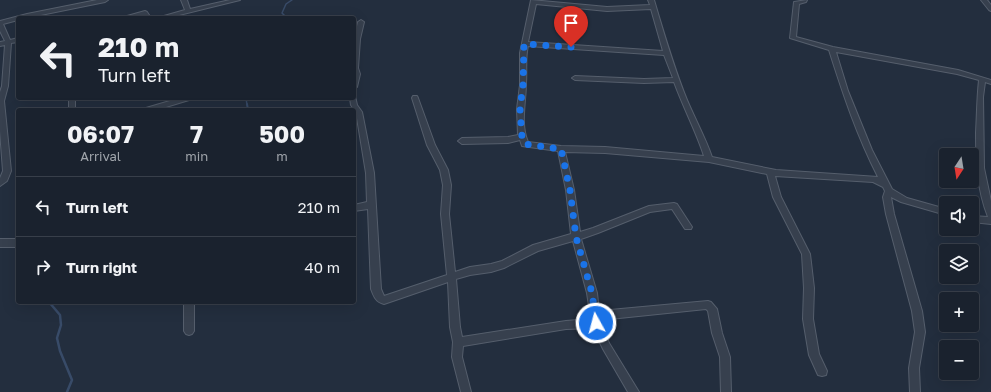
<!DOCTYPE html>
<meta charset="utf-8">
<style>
:root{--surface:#1a222e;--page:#232a36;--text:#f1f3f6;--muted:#9fa4aa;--line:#383f4a}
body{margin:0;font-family:"Golos Text",sans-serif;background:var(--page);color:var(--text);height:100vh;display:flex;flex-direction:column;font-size:15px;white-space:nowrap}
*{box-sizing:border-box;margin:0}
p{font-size:13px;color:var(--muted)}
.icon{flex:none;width:22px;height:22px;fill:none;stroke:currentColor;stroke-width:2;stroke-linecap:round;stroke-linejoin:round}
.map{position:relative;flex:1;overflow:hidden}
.details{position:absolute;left:16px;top:108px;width:340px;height:196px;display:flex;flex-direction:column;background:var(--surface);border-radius:4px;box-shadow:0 4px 16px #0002,0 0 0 1px var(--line)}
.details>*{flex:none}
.banner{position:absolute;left:16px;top:16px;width:340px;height:84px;border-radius:4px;box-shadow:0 4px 16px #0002,0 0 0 1px var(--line);background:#1a222e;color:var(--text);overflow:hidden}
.needle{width:26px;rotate:192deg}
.controls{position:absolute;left:939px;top:148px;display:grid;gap:8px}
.controls a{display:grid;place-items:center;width:40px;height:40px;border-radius:4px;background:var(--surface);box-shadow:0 4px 16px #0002,0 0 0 1px var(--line);font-size:20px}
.pin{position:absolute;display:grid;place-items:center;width:34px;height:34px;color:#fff;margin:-41px -17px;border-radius:50% 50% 50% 0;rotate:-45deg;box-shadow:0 0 4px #0007}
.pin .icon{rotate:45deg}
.me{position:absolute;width:44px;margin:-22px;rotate:353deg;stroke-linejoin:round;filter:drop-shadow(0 0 3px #0008)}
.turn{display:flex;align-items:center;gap:14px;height:84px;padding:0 16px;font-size:18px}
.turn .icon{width:52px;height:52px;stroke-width:2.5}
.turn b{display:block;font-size:28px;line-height:34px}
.eta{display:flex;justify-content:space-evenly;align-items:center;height:68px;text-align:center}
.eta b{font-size:24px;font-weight:700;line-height:28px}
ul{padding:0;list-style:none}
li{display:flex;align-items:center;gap:12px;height:60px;padding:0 16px;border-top:1px solid var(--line)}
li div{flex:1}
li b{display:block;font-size:15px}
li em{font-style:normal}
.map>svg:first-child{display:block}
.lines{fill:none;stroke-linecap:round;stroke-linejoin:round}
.stream-far2{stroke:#384b68;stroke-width:1.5}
.stream-far1{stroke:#384b68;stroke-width:2}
.stream{stroke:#384b68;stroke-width:2.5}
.minor-casing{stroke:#555e6c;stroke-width:2}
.minor{fill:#37404e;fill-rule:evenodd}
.route{stroke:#1a73e8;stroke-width:7;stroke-dasharray:0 12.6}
</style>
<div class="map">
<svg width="991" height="392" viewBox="0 0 991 392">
<rect width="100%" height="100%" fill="#232e3e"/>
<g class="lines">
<path class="stream-far2" d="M 287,18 L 282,13 L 286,4 L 292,0
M 246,98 L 247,105"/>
<path class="stream-far1" d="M 247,104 L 248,110"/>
<path class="stream" d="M 49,302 L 60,315 L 61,325 L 57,338 L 60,351 L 72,380 L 67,392"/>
<g class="minor-casing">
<path id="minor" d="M 97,0 L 108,0 L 105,2 L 26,18 L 18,18 L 18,20 L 3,24 L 10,40 L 18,38 L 18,42 L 11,43 L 8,86 L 4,101 L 11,171 L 7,181 L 0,186 L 0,178 L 3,171 L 0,131 L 0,92 L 2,86 L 5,45 L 0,46 L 0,42 L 5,41 L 0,31 L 0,21 L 27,14 Z
M 181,0 L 187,0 L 190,9 L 230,0 L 240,0 L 167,18 L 157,18 L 185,10 Z
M 531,0 L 607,7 L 650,5 L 648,0 L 654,0 C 664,34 674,68 687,100 C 695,119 705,137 712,157 L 776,170 L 878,177 C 857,136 843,94 829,50 L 790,38 L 794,2 L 807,0 L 806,2 L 799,4 L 796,37 L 833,47 L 958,70 L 991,80 L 991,84 L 985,82 L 983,97 L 984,168 L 991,201 L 991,224 L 972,222 L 972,216 L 988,217 C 977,189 976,162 976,133 C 977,115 977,98 979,80 L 957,74 L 836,52 L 848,91 L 872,150 L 892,189 L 907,198 L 946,209 L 946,215 L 901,202 L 891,197 L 894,214 L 922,311 L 925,332 L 919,368 L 920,392 L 910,392 L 909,368 L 915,332 L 912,311 L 886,214 L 883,197 L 885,191 L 883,187 L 873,182 L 775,176 L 781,197 L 810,254 L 814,288 L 813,319 L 819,354 L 827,371 L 826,375 L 822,376 L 818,375 L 809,355 L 803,319 L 804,288 L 802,254 L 773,197 L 767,174 L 709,162 L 605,153 L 565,152 L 574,190 L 580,232 L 593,228 L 649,206 L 674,203 L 677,204 L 692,227 L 691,229 L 685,229 L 672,209 L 650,212 L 598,233 L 581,239 L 597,293 L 599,311 L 708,301 L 711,302 L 717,309 L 722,333 L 730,357 L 731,392 L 721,392 L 720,357 L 712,333 L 708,311 L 706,309 L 600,320 L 609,343 L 639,392 L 628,392 L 603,349 L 593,328 L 566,329 L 463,346 L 462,357 L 471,392 L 461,392 L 452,357 L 453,342 L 450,327 L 448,282 L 384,304 C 376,302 374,297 371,289 L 368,209 L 354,211 L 354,205 L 367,202 L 366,173 L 356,112 L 351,105 L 350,98 L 354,98 L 354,96 L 355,96 L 357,105 L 362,112 L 374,173 L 381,289 L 384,296 L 447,275 L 441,214 L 443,185 L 440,170 L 427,145 L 412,98 L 413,96 L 417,96 L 418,98 L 435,145 L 448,170 L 451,185 L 449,214 L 455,272 L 470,267 L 491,264 L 502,261 L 533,245 L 571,234 L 566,190 L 558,151 L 522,146 L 520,140 L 508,143 L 462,144 L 458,141 L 462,138 L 508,137 L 518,135 L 517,109 L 520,85 L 520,53 ZM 536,4 L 607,11 L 651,9 L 663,51 L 528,42 ZM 528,46 L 664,55 L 673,78 L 644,79 L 575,76 L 572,78 L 575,80 L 644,83 L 674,82 C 683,107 696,131 704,156 L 605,147 L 561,146 L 528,142 C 520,124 526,102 526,83 C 527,71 525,58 528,46 ZM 573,241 L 587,293 L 591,319 L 566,321 L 462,337 L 460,327 L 456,279 L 470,275 L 491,272 L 504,268 L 538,251 Z
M 981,0 L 987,0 L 991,5 L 991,11 L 989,10 Z
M 145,11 L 147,12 L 151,18 L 145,18 L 143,15 L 131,18 L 120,18 Z
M 361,20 L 364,22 L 360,39 L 358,68 L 360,74 L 357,87 L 354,89 L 354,39 L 358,22 Z
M 69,98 L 75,98 L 75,110 L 69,110 Z
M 180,98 L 190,98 L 189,100 L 156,110 L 145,110 L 146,108 Z
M 0,239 L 18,239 L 18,247 L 0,247 Z
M 184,302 L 194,302 L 194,331 L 192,334 L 189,335 L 186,334 L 184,331 Z"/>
</g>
<use href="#minor" class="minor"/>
</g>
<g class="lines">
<path class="route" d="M 571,47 L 524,44 L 523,85 L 520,109 L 522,137 L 525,144 L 561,149 L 570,190 L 576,237 L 592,293 L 596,323"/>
</g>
</svg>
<div class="controls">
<a><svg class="needle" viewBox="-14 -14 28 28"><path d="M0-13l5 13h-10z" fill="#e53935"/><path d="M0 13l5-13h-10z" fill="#9fa4aa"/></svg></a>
<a><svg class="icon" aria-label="sound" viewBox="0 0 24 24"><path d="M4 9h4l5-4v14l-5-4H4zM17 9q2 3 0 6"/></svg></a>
<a><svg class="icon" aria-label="layers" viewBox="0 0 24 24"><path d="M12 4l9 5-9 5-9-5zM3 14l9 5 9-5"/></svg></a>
<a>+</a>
<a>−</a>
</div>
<div class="pin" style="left:571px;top:47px;background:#d93025"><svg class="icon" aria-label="arrive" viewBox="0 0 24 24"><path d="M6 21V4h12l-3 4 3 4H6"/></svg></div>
<svg class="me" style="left:596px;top:323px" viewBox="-20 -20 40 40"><circle r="17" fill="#1a73e8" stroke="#fff" stroke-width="3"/><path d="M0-11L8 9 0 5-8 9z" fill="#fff"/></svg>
<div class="banner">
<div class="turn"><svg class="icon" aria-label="left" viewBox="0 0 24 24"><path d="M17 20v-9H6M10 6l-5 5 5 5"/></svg><div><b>210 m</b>Turn left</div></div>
</div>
<section class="details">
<div class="eta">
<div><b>06:07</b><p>Arrival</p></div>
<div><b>7</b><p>min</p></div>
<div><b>500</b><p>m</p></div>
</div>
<ul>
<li><svg class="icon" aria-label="left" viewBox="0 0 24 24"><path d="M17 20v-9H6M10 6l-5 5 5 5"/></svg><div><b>Turn left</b></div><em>210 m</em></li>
<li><svg class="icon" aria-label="right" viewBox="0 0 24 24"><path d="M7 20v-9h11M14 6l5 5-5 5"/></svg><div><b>Turn right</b></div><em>40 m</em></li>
</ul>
</section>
</div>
